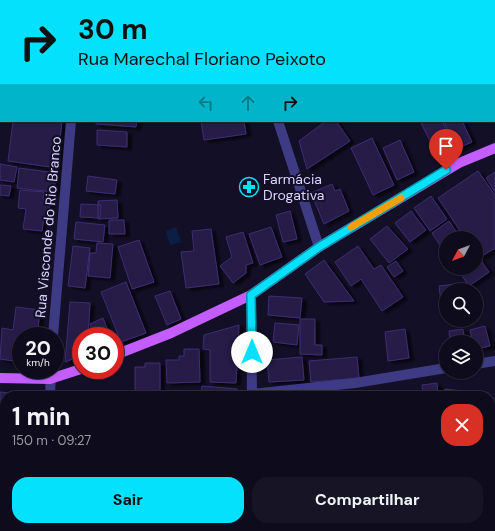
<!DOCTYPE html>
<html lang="pt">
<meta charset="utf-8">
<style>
:root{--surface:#0e0b1c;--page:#171425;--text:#f1f3f6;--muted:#9b9ba3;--line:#2e2b3b;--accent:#03e1fd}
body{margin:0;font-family:"DM Sans",sans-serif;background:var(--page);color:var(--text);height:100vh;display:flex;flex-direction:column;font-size:15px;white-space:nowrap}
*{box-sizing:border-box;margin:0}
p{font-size:13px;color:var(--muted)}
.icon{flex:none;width:22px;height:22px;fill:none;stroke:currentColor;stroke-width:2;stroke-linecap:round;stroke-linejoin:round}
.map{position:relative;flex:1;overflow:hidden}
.drawer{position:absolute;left:0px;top:391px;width:495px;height:140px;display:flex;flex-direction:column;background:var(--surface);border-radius:16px 16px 0 0;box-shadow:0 1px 3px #0004,0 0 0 1px var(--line)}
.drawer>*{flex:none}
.top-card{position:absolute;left:0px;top:0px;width:495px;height:122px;box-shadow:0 1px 3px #0004,0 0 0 1px var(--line);background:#03e1fd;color:#111;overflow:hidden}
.needle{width:26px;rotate:229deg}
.fabs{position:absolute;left:439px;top:231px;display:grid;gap:8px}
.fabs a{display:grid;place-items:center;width:44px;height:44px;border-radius:50%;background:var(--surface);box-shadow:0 1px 3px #0004,0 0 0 1px var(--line);font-size:20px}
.speed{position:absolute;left:12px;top:327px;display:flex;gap:8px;font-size:20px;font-weight:700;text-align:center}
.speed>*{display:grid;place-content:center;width:52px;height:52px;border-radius:50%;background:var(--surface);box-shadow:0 1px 3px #0004,0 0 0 1px var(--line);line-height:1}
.speed small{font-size:10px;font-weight:400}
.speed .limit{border:6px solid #d22;background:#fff;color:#111}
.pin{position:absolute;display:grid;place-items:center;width:34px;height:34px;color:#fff;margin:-41px -17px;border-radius:50% 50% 50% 0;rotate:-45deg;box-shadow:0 0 4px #0007}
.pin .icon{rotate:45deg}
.me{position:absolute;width:44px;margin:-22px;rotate:0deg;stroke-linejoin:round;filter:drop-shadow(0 0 3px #0008)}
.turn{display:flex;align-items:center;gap:14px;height:84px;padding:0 12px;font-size:18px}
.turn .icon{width:52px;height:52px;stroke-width:2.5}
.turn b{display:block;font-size:28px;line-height:34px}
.lanes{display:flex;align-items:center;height:38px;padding:0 12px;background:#0003;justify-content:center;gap:20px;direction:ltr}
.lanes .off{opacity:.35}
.round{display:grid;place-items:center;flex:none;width:42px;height:42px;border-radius:16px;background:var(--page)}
.headline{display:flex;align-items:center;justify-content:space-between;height:68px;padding:0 12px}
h1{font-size:24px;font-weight:700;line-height:30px}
.cta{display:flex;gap:8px;margin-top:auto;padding:8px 12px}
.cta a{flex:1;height:46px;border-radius:16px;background:var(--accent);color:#111;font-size:16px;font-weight:700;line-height:46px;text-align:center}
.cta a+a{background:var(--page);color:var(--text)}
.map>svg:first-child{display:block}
.water{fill:#0b1f44}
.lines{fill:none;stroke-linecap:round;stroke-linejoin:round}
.stream{stroke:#0b1f44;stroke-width:4}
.building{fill:#251c47;stroke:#3c2e73;filter:url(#shadow)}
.minor{stroke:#3e3b84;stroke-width:10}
.major{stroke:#c35dfd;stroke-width:10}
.route-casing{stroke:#0292a4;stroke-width:10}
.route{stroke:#03e1fd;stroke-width:7}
.slow{stroke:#f59e0b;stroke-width:7}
.labels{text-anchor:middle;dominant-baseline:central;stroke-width:4;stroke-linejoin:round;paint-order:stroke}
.poi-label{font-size:14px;fill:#dad5ff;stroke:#130f26;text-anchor:start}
.street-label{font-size:14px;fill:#dad5ff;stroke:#130f26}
</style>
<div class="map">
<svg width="495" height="531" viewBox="0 0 495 531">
<defs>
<filter id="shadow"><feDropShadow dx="4.5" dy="2.5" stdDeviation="1" flood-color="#0009"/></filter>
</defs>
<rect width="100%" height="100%" fill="#130f26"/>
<path class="water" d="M 176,227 L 181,242 L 170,245 L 166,231 Z"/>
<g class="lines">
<path class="stream" d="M 490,493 L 495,489
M 442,531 L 447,526"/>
</g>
<path class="building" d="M 13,121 L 62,121 L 57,168 L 8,161 Z
M 96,121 L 137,121 L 136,127 L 96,124 Z
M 201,121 L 244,121 L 246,134 L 204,140 Z
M 326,121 L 336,121 L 350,141 L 307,169 L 299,141 Z
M 420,121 L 442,121 L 454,145 L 436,153 Z
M 444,121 L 462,121 L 472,142 L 456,149 Z
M 97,130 L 127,132 L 127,147 L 97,145 Z
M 372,138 L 394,185 L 373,195 L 351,148 Z
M 400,140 L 414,172 L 397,180 L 383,148 Z
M 0,164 L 17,167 L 14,182 L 0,180 Z
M 19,168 L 56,173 L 54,192 L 17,188 Z
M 478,171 L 495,195 L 495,248 L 479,258 L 476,254 L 476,238 L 465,238 L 438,198 Z
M 495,172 L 495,192 L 486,178 Z
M 88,176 L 117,180 L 115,194 L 86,191 Z
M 332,184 L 335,191 L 340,189 L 349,211 L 324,224 L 311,193 Z
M 0,185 L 11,186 L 9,196 L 0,195 Z
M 20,190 L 44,192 L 43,199 L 50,200 L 48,217 L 44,216 L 42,231 L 23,229 L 26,209 L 18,208 Z
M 431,196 L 447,219 L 430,231 L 414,208 Z
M 117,200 L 118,218 L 98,219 L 98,201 Z
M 81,204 L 101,205 L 100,218 L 80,217 Z
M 290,211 L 297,239 L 283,242 L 276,215 Z
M 411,211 L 426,230 L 410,242 L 395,223 Z
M 109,220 L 124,220 L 125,234 L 109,234 Z
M 449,221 L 459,236 L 446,238 L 446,245 L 442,248 L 432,233 Z
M 76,222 L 105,225 L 103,242 L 74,239 Z
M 387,226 L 408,249 L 389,263 L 370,239 Z
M 271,227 L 282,257 L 260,265 L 249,234 Z
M 211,229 L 219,284 L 186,288 L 181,252 L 194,251 L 192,231 Z
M 243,232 L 253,263 L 246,265 L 246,273 L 233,283 L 220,266 L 232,257 L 226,237 Z
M 139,240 L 154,282 L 132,289 L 118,247 Z
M 97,243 L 113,244 L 110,278 L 88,276 L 90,253 L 96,253 Z
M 73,246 L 90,248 L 85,288 L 68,286 Z
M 358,246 L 374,269 L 381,265 L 403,297 L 382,311 L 361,279 L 351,286 L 335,262 Z
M 480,259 L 489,272 L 469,286 L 460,273 L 467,268 L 476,268 L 476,262 Z
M 324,260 L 354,301 L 324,302 L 305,274 Z
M 396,261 L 403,271 L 394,277 L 387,267 Z
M 126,282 L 146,333 L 121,342 L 101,292 Z
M 463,283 L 464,290 L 446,290 L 446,303 L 441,303 L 439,286 Z
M 170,291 L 181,319 L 167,325 L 155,296 Z
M 269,296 L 302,298 L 300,318 L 268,315 Z
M 70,302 L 90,303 L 88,336 L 81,336 L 81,356 L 65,362 Z
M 16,307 L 40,310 L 37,336 L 21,336 L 21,362 L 0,359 L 2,328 L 13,330 Z
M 103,318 L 110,336 L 95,336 L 90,324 Z
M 300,319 L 315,319 L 315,345 L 322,345 L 322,355 L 300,354 Z
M 275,323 L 299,325 L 297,345 L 273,342 Z
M 239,325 L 236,383 L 210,382 L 210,350 L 203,349 L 204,335 Z
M 485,326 L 490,346 L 476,349 L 476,342 L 473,342 L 470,330 Z
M 405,329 L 409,358 L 388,361 L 385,332 Z
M 463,329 L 465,342 L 450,342 L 449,331 Z
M 184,349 L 199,349 L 200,382 L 167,383 L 166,360 L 179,360 L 179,356 L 184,356 Z
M 302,357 L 304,380 L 269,382 L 267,360 Z
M 357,357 L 359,378 L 311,382 L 309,361 Z
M 145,363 L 160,363 L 160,396 L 135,396 L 135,367 L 145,367 Z
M 437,383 L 438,396 L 423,396 L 422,385 Z
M 202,386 L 237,389 L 236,396 L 201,396 Z
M 445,389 L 463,391 L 463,396 L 444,396 Z
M 393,391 L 414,392 L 414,396 L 393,396 Z
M 0,392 L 9,393 L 8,396 L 5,396 L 5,412 L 0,412 Z
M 67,393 L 104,395 L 104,396 L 67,396 Z
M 0,437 L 5,437 L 5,469 L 0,469 Z
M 0,481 L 5,481 L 5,516 L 0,516 Z
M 57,526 L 77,526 L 76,531 L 57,531 Z
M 94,526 L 112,526 L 111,531 L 94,531 Z
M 117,526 L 151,526 L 151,531 L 116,531 Z
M 208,526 L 227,526 L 227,531 L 208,531 Z
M 303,526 L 327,526 L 326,531 L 303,531 Z
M 165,527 L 183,529 L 183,531 L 165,531 Z"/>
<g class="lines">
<path class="minor" d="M 258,0 L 258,1
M 82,1 L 82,0
M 195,1 L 203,0
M 487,1 L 488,0
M 0,92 L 1,93
M 494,96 L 495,99
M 278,121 L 319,247
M 251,295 L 252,396
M 53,336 L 71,121
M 476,364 L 495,361
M 252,394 L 355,383 L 446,368
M 50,396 L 51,370
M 39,531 L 40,526
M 242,531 L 242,526"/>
<path class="major" d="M 115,355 L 171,333 L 251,295 L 319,247 L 459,163 L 495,148
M 0,378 L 50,379 L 81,369"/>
</g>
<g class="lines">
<g class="route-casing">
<path id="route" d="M 252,352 L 251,295 L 319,247 L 446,170"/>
</g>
<use href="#route" class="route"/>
<path class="slow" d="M 351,227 L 401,198"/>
</g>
<defs>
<g id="pharmacy-ring" transform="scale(1)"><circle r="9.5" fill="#130f26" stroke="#03e1fd" stroke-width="1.5"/><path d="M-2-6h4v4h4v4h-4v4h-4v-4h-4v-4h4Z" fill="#03e1fd"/></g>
</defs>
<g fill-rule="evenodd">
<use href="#pharmacy-ring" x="249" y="187"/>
</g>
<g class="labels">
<g class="poi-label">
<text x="263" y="179">Farmácia<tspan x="263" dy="16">Drogativa</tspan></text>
</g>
<g class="street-label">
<text transform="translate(48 227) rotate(-85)">Rua Visconde do Rio Branco</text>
</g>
</g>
</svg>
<div class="fabs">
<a><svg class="needle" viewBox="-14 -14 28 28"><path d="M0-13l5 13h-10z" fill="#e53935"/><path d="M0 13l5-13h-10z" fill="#9b9ba3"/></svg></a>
<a><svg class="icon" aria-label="search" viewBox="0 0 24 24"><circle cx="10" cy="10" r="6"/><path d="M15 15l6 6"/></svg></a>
<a><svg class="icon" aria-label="layers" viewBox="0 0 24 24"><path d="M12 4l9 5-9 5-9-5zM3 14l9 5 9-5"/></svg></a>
</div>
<div class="speed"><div>20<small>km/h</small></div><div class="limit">30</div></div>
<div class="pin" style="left:446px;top:170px;background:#d93025"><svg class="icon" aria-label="arrive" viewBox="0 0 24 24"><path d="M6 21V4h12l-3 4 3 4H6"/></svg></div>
<svg class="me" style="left:252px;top:352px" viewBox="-20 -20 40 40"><circle r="19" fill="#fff"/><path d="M0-13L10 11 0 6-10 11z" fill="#03e1fd"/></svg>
<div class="top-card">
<div class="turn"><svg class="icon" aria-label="right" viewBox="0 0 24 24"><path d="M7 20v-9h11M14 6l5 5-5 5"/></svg><div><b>30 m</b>Rua Marechal Floriano Peixoto</div></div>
<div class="lanes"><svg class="icon off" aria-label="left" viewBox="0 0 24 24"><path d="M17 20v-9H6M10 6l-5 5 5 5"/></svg><svg class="icon off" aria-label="ahead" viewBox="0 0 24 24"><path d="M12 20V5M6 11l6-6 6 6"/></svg><svg class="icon" aria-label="right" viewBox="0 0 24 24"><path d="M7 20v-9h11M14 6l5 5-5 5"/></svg></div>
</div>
<section class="drawer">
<div class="headline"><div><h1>1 min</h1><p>150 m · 09:27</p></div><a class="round" style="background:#d93025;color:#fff"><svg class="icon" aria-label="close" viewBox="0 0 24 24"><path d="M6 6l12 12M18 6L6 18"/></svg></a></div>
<div class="cta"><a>Sair</a><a>Compartilhar</a></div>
</section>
</div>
